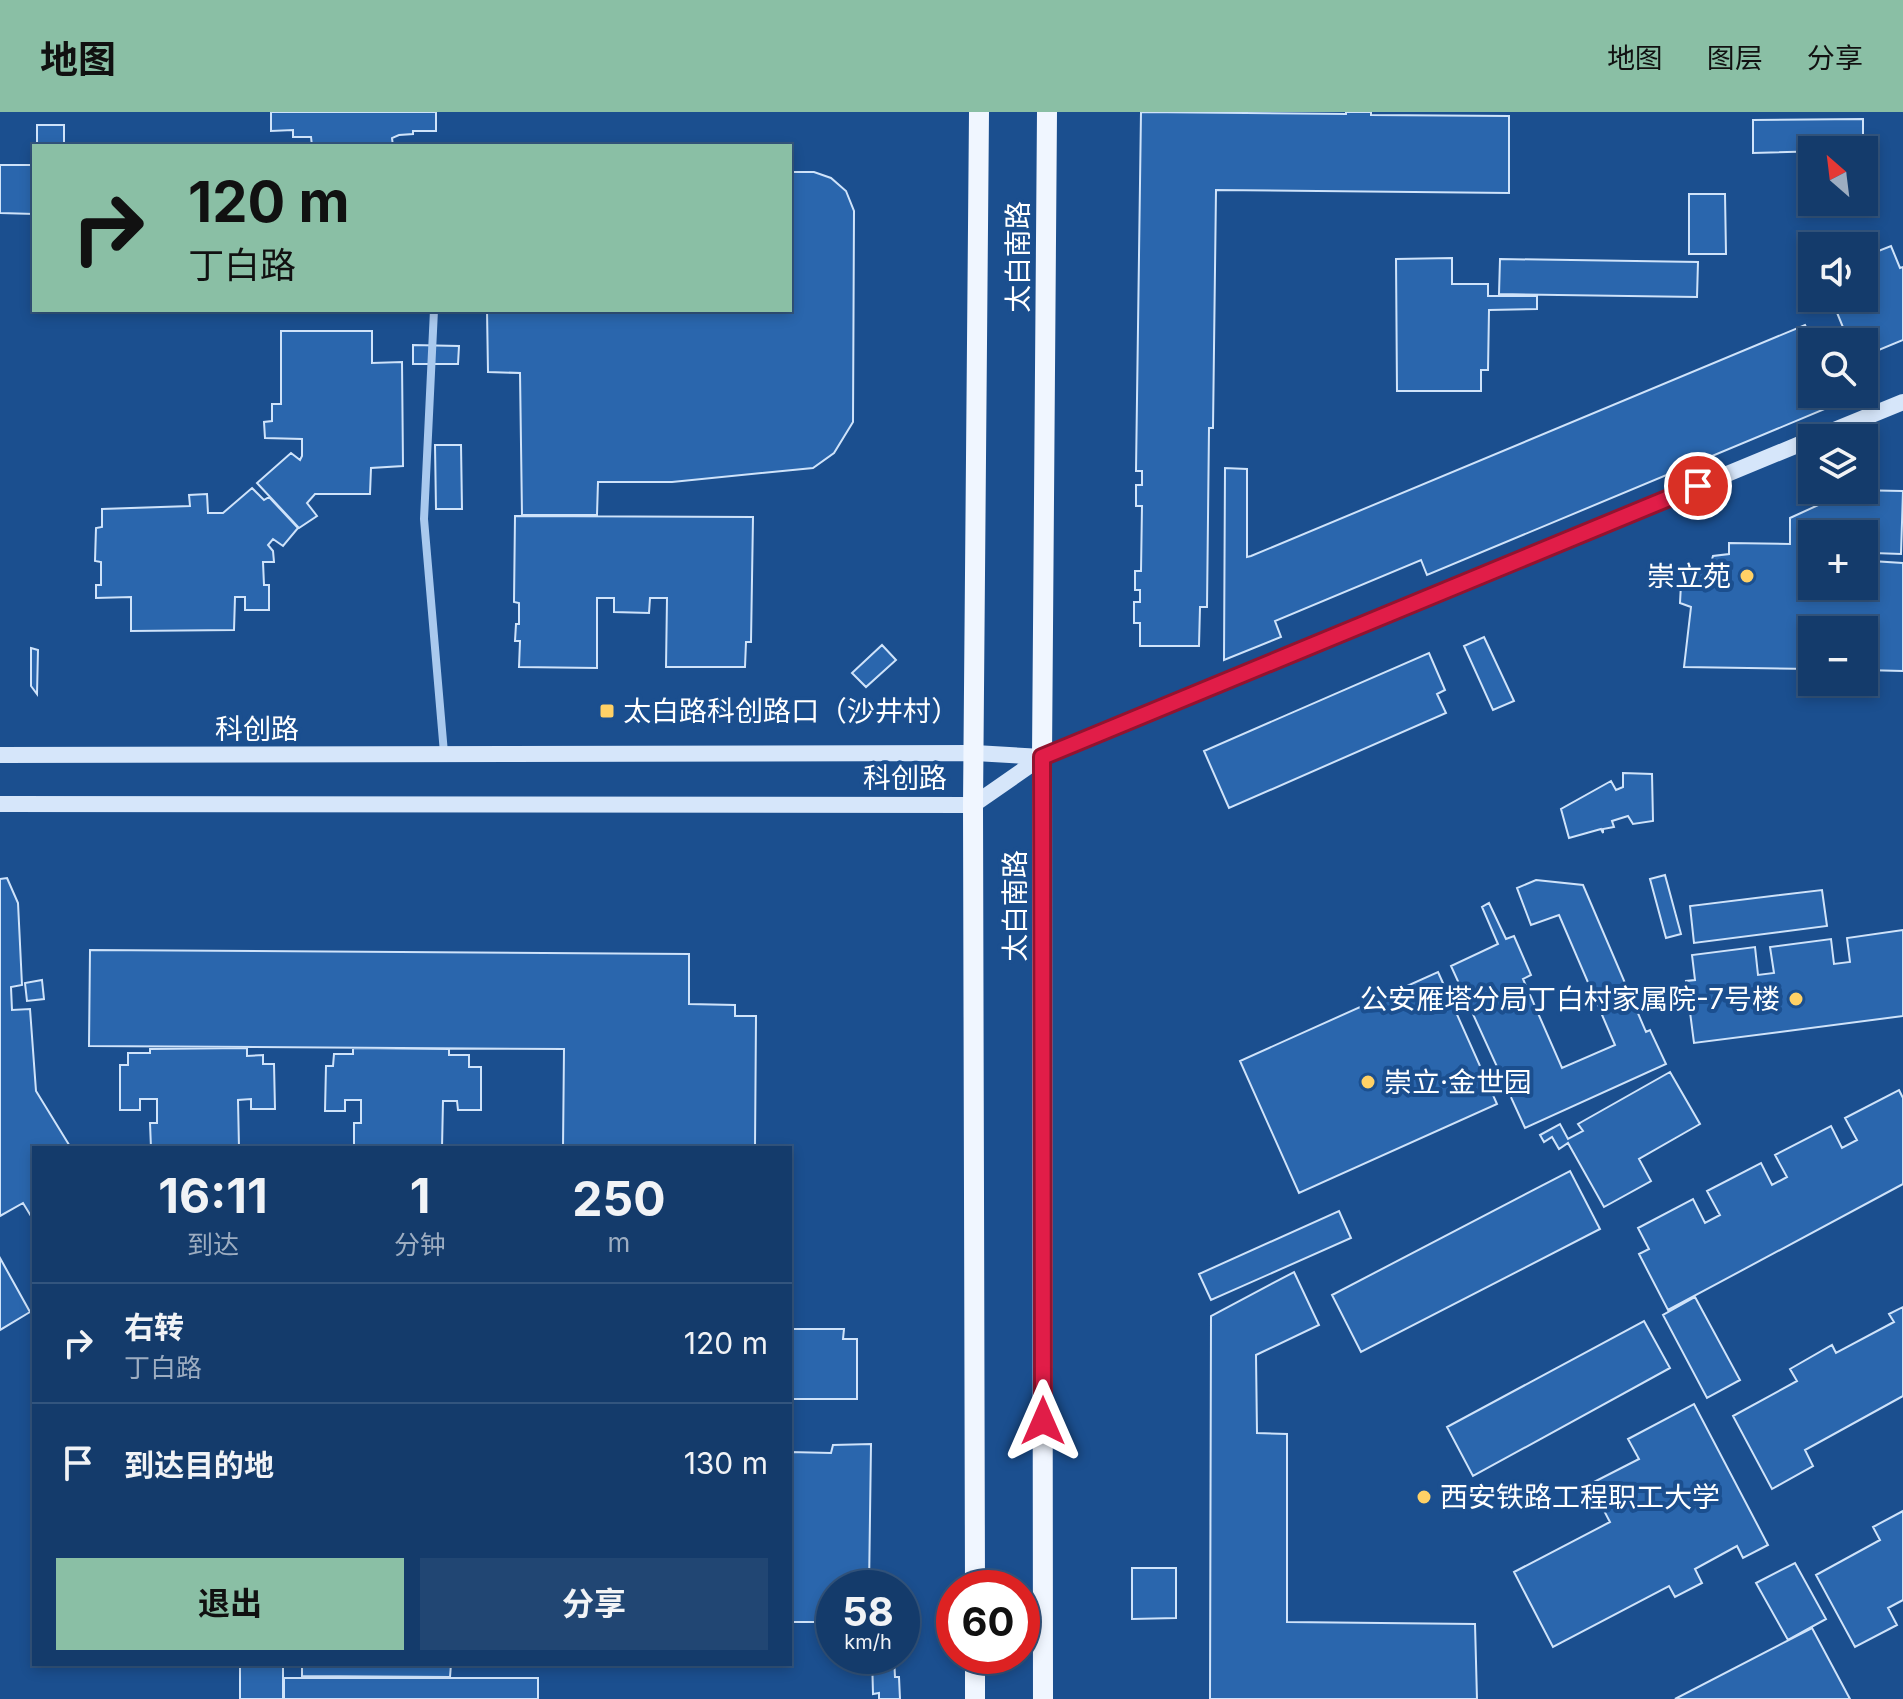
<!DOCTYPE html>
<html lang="zh">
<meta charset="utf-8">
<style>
:root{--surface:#143b6b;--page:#214673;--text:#f1f3f6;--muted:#9dadc1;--line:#33557e;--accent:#8abfa5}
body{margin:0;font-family:Inter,"Noto Sans SC",sans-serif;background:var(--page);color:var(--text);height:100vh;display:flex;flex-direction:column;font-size:30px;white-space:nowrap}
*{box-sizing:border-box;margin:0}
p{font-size:26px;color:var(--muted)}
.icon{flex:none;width:44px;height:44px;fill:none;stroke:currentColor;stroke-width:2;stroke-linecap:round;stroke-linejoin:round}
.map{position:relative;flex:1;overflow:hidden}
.side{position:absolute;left:32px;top:1034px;width:760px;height:520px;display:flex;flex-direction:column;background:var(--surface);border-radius:0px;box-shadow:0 4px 12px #0003,0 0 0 2px var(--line)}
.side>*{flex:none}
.top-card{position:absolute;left:32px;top:32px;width:760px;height:168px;border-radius:0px;box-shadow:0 4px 12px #0003,0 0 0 2px var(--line);background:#8abfa5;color:#111;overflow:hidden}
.needle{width:52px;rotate:332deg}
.controls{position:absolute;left:1798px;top:24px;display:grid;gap:16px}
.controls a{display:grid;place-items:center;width:80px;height:80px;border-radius:0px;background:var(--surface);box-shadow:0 4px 12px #0003,0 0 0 2px var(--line);font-size:40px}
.speed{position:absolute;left:816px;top:1458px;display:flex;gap:16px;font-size:40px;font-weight:700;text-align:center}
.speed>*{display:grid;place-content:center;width:104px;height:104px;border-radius:50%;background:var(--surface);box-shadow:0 4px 12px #0003,0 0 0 2px var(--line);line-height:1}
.speed small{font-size:20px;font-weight:400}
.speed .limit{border:12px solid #d22;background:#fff;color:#111}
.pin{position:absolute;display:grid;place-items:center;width:68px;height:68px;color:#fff;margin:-34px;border:4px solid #fff;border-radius:50%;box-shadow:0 2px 8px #0007}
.me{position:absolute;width:88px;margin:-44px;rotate:0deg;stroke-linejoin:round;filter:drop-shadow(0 0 6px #0008)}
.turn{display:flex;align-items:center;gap:28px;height:168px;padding:0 24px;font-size:36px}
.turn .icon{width:104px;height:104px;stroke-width:2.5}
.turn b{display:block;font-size:56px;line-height:68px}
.eta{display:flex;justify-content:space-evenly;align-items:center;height:136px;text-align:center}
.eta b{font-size:48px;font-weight:700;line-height:56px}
.action{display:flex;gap:16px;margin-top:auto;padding:16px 24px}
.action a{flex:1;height:92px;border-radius:0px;background:var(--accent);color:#111;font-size:32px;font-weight:700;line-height:92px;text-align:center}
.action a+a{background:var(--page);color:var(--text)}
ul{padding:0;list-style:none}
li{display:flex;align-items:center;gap:24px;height:120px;padding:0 24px;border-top:2px solid var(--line)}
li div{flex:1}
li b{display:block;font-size:30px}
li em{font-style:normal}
header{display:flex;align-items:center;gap:48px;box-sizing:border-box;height:112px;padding:0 40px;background:var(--accent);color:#111}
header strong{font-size:38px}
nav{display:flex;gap:44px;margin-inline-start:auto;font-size:28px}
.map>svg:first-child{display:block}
.building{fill:#2a66ad;stroke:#cfe3fa;stroke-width:2;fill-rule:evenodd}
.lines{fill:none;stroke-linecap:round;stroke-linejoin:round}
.street{stroke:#a9c9ee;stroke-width:8}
.secondary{stroke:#d6e6fa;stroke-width:16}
.primary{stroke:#f0f6ff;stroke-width:20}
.route-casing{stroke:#92132f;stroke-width:20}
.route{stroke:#e11d48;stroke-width:14}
.poi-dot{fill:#ffd166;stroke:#1b4f8f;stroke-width:3}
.labels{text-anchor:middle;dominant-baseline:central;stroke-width:8;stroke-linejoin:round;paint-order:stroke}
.street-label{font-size:28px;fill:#fff;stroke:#1b4f8f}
.poi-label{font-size:28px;fill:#fff;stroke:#1b4f8f;text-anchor:start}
</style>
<header>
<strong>地图</strong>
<nav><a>地图</a><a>图层</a><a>分享</a></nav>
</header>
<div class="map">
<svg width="1903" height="1587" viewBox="0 0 1903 1587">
<rect width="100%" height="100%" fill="#1b4f8f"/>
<path class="building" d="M 271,0 L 436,0 L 436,19 L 413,19 L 413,22 L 399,23 L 392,26 L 393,34 L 312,34 L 311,25 L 293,25 L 293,18 L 271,19 Z
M 1141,0 L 1346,2 L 1346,0 L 1371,0 L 1371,3 L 1509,4 L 1509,81 L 1216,78 L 1213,316 L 1209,316 L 1207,495 L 1200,495 L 1199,534 L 1140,534 L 1140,511 L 1134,511 L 1134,490 L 1140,490 L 1140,478 L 1135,478 L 1135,459 L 1141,459 L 1142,394 L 1136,394 L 1136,373 L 1142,373 L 1142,359 L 1136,359 Z
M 1863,7 L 1863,38 L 1753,41 L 1753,8 Z
M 37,13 L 64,13 L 64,34 L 37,34 Z
M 0,53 L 34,53 L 34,102 L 0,101 Z
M 790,60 L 814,60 L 831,66 L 846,79 L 854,99 L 853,310 L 834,341 L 813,356 L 672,370 L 598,370 L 597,403 L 522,403 L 520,261 L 488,260 L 487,198 L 790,198 Z
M 1689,82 L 1725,82 L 1726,142 L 1689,142 Z
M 1872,131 L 1876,140 L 1891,134 L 1900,156 L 1903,155 L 1903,228 L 1874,240 L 1870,231 L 1864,233 L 1864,230 L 1849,230 L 1831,186 L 1864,186 L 1864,135 Z
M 1452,146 L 1452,172 L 1488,172 L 1488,184 L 1537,184 L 1537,197 L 1489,198 L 1488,258 L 1481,258 L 1481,279 L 1397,279 L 1396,147 Z
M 1500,147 L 1698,150 L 1697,185 L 1499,182 Z
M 1805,213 L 1813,230 L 1812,282 L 1835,282 L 1839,291 L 1427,463 L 1421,448 L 1275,509 L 1281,525 L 1224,548 L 1225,356 L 1247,357 L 1247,445 L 1251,444 Z
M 281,219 L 372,219 L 372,251 L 402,250 L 403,354 L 371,356 L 370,382 L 315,382 L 307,391 L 317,404 L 299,416 L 257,371 L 291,341 L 300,348 L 302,344 L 302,327 L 265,326 L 264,310 L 272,309 L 272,292 L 281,292 Z
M 413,233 L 459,234 L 458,252 L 413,252 Z
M 435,333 L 461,333 L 462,397 L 436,397 Z
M 252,376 L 264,388 L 269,385 L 298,416 L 283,434 L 273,427 L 268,433 L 273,439 L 274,450 L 263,450 L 264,473 L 269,473 L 269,498 L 245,498 L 245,485 L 235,485 L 234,518 L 131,519 L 131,485 L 96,486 L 96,473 L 101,473 L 101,450 L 95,449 L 96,416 L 102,415 L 102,397 L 190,394 L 189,383 L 207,382 L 208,401 L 223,401 Z
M 1852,378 L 1903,379 L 1901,442 L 1874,441 L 1872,449 L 1903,451 L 1903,559 L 1864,558 L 1864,518 L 1812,518 L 1812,557 L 1684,555 L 1691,495 L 1680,491 L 1682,453 L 1710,454 L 1713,444 L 1729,442 L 1729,431 L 1790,432 L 1790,406 L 1827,389 L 1850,390 ZM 1812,422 L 1864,422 L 1864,474 L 1812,474 Z
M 515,404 L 753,405 L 751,530 L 746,530 L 745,555 L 666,555 L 667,486 L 650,486 L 649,501 L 614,500 L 614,486 L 597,486 L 597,556 L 519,555 L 520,529 L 515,529 L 516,512 L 519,512 L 519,491 L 514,490 Z
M 1484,525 L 1514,589 L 1493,598 L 1464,534 Z
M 882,533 L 896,548 L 866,575 L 852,561 Z
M 31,536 L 38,538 L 37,582 L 31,574 Z
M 1429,541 L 1445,578 L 1437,582 L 1446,601 L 1229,696 L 1204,639 Z
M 1623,661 L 1652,662 L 1653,709 L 1633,712 L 1628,704 L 1612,709 L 1614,715 L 1603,717 L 1603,721 L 1601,717 L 1569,726 L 1561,697 L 1611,669 L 1616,678 L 1623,675 Z
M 1665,763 L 1681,822 L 1666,826 L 1650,767 Z
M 7,766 L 18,791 L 22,873 L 11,875 L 12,898 L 30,897 L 36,979 L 71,1036 L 34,1036 L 34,1109 L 23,1091 L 0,1104 L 0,767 Z
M 1536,768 L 1583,773 L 1646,920 L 1650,918 L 1666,952 L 1525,1016 L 1451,854 L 1498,832 L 1482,795 L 1489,791 L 1506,827 L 1514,824 L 1531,863 L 1523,867 L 1562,956 L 1615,933 L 1559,803 L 1531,813 L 1517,776 Z
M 1822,778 L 1827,814 L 1694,831 L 1690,794 Z
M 1903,818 L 1903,904 L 1694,931 L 1686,869 L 1695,868 L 1692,843 L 1755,835 L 1758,863 L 1774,861 L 1770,835 L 1831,827 L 1834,852 L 1850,850 L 1847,826 Z
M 90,838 L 689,842 L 689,892 L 735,893 L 735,904 L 756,904 L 755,1036 L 563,1036 L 564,937 L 89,934 Z
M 1438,860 L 1497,992 L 1299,1081 L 1240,949 Z
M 42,868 L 44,887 L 27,889 L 25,871 Z
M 247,936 L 247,944 L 263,943 L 263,952 L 274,952 L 275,997 L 251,997 L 251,987 L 238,988 L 239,1036 L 151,1036 L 150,1011 L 157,1011 L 157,987 L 140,987 L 140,998 L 120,998 L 120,953 L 128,953 L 128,941 L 150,941 L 150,937 Z
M 353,936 L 449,937 L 449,943 L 469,943 L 469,955 L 481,955 L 481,998 L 458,998 L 457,989 L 443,989 L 442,1036 L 354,1036 L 354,1011 L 361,1011 L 361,988 L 345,988 L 345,999 L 325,999 L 326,954 L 333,954 L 334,942 L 353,942 Z
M 1670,960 L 1700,1012 L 1639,1047 L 1651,1069 L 1604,1095 L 1568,1031 L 1559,1037 L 1552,1025 L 1544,1030 L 1540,1023 L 1560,1012 L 1568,1027 L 1583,1019 L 1578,1012 Z
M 1899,978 L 1903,986 L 1903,1072 L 1668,1198 L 1639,1142 L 1649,1137 L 1638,1116 L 1693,1087 L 1705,1111 L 1720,1103 L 1707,1079 L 1761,1051 L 1772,1073 L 1787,1065 L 1775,1043 L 1831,1014 L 1842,1036 L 1857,1028 L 1845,1006 Z
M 1570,1059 L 1600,1117 L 1361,1240 L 1332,1183 Z
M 1339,1099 L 1351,1126 L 1211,1188 L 1199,1162 Z
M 0,1146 L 30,1200 L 0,1218 Z
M 1294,1160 L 1319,1213 L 1256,1243 L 1257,1321 L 1287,1322 L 1287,1510 L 1475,1512 L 1477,1587 L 1210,1587 L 1211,1204 Z
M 1695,1185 L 1740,1268 L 1707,1286 L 1663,1203 Z
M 1903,1195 L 1903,1284 L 1805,1338 L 1813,1354 L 1772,1377 L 1733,1304 L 1797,1269 L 1790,1257 L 1832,1233 L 1836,1241 L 1894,1210 L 1889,1202 Z
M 1644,1209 L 1670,1256 L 1473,1364 L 1447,1315 Z
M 790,1217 L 844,1217 L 843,1227 L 857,1227 L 857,1287 L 790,1287 Z
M 1694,1292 L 1768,1433 L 1743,1446 L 1737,1434 L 1695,1457 L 1702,1471 L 1675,1485 L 1669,1474 L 1553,1535 L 1514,1460 L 1610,1410 L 1590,1372 L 1639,1347 L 1628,1327 Z
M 871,1332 L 869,1476 L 830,1478 L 829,1510 L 790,1510 L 790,1340 L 831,1341 L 833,1333 Z
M 1903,1399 L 1903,1488 L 1888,1496 L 1897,1513 L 1855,1535 L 1816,1463 L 1880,1428 L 1873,1415 Z
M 1795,1451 L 1826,1507 L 1788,1528 L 1756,1471 Z
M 1132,1456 L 1176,1456 L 1176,1506 L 1132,1507 Z
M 1812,1516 L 1850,1587 L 1675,1587 Z
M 872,1544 L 894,1544 L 895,1565 L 899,1565 L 900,1587 L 879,1587 L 879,1581 L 873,1582 Z
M 240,1552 L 283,1552 L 283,1587 L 240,1587 Z
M 302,1552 L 451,1552 L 450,1565 L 302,1564 Z
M 284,1566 L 538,1566 L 538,1587 L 284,1587 Z"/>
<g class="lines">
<path class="street" d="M 434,198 L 424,407 L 444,641"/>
<path class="secondary" d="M 1815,326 L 1903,290
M 0,643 L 975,641 L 1042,645
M 0,692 L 973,693 L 1042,645 L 1812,327"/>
<path class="primary" d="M 975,1476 L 973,693 L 979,0
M 975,1544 L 975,1587
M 1043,1587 L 1042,645 L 1047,0"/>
</g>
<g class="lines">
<g class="route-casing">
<path id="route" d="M 1043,1309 L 1042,645 L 1698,374"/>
</g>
<use href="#route" class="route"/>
</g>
<g class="poi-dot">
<circle cx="1747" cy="464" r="8"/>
<rect x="599" y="591" width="16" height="16" rx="4"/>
<circle cx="1796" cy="887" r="8"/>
<circle cx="1368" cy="970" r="8"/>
<circle cx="1424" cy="1385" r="8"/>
</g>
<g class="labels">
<g class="street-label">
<text transform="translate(1018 145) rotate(-90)">太白南路</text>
<text x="257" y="617">科创路</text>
<text x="905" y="666">科创路</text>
<text transform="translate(1015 794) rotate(-90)">太白南路</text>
</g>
<g class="poi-label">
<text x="1731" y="464" text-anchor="end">崇立苑</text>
<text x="623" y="599">太白路科创路口（沙井村）</text>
<text x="1780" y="887" text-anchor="end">公安雁塔分局丁白村家属院-7号楼</text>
<text x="1384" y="970">崇立·金世园</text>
<text x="1440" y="1385">西安铁路工程职工大学</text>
</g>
</g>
</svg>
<div class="controls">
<a><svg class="needle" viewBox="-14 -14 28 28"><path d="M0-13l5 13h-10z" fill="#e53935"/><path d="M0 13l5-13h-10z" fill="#9dadc1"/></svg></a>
<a><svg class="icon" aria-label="sound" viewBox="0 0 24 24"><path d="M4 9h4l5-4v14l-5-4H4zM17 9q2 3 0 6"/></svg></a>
<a><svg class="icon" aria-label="search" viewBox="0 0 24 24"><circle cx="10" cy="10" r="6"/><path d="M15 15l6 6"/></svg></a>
<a><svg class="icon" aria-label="layers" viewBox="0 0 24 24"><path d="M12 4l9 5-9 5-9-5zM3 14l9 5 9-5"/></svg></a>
<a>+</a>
<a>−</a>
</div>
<div class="speed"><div>58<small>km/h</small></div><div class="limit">60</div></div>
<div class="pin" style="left:1698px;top:374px;background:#d93025"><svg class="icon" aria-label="arrive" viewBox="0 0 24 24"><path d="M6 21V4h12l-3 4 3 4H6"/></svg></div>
<svg class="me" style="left:1043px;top:1309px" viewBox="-20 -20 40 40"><path d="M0-17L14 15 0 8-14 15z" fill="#e11d48" stroke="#fff" stroke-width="4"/></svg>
<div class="top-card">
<div class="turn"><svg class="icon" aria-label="right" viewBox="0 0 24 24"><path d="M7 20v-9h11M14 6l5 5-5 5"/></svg><div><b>120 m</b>丁白路</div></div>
</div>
<section class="side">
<div class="eta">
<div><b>16:11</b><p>到达</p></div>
<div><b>1</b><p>分钟</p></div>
<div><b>250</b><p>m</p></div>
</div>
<ul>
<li><svg class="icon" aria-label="right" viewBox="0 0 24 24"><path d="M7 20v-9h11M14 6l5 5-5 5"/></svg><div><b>右转</b><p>丁白路</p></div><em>120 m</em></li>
<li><svg class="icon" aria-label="arrive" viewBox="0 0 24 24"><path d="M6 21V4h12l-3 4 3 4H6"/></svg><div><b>到达目的地</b></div><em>130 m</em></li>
</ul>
<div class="action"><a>退出</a><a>分享</a></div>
</section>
</div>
